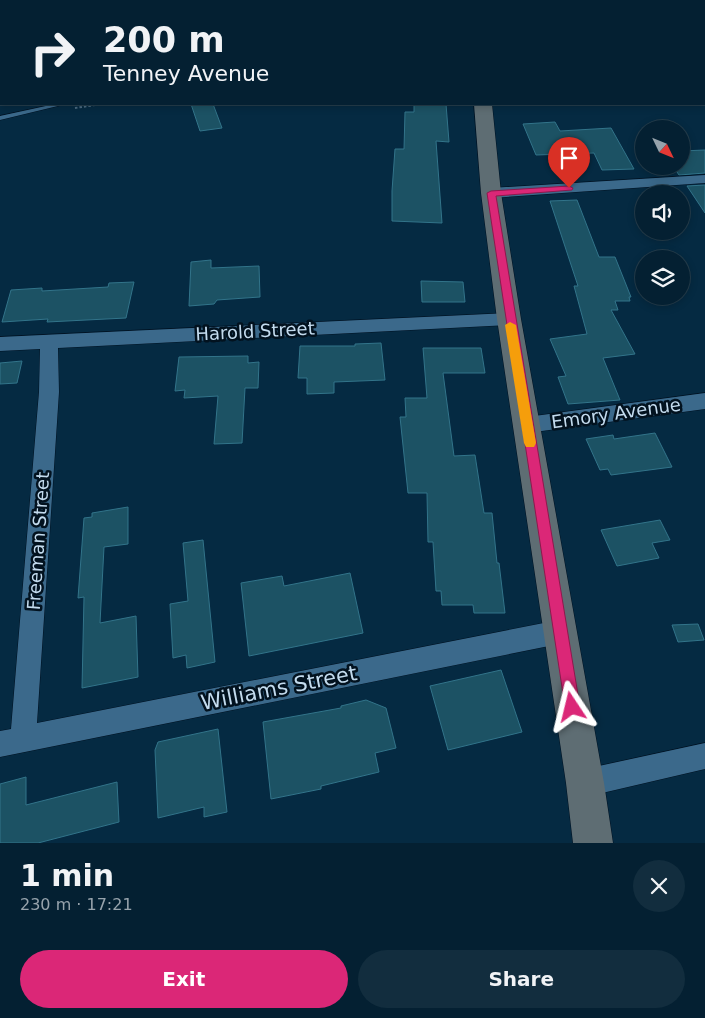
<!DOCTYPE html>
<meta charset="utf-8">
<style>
:root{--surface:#042032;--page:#122d3e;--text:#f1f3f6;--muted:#97a3ac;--line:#253e4d;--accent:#db2777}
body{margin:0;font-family:"DejaVu Sans",sans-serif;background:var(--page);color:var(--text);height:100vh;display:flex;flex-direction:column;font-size:19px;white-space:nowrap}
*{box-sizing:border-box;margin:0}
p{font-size:16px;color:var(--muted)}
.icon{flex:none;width:28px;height:28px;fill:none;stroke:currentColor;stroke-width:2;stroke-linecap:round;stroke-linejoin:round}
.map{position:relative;height:843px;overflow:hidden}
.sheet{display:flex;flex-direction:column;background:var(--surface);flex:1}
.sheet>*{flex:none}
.hud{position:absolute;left:0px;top:0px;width:705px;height:105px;box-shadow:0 2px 8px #0003,0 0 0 1px var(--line);background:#042032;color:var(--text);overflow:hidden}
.needle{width:32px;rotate:133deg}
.tools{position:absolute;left:635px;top:120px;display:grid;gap:10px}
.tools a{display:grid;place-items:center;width:55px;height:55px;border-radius:50%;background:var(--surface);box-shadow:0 2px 8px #0003,0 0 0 1px var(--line);font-size:25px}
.pin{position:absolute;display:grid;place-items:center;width:42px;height:42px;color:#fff;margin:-51px -21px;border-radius:50% 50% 50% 0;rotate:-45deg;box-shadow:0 0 5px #0007}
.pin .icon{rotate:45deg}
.me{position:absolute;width:55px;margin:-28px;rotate:350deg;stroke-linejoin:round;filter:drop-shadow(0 0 4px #0008)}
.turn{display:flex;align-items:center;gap:18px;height:105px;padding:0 20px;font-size:22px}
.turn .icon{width:65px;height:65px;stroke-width:2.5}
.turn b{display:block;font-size:35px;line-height:42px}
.round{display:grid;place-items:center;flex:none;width:52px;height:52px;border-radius:26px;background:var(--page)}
.summary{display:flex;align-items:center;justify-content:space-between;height:85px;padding:0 20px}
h1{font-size:30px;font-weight:600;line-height:38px}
.button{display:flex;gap:10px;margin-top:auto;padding:10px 20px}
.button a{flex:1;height:58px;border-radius:30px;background:var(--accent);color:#fff;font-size:20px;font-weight:600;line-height:58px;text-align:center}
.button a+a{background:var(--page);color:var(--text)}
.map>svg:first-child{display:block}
.building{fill:#1c5264;stroke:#32748a}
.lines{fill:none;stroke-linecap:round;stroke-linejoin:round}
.lane-casing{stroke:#001222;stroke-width:1}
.street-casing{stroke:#001222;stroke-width:1}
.secondary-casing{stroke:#001222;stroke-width:1}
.path{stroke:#4c6c82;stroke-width:2;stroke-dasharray:2.5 2;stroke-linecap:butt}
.lane{fill:#3b698b;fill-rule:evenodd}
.street{fill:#3b698b;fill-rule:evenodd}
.secondary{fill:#5e6d73;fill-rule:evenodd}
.route{fill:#db2777;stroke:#8e194d}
.slow{fill:#f59e0b}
.labels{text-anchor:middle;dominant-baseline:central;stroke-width:5;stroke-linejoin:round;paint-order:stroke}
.street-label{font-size:18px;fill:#c3dbee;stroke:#02121f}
.near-street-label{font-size:21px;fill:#c3dbee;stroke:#02121f}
</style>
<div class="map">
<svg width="705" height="843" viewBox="0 0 705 843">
<rect width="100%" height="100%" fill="#052a42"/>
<path class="building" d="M 191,104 L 213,104 L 222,128 L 200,131 Z
M 414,104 L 446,104 L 449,142 L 436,141 L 442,223 L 392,221 L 392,191 L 395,149 L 404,149 L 405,112 L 414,112 Z
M 555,122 L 560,131 L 611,128 L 634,169 L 602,170 L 594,153 L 536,155 L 523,124 Z
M 705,150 L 705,173 L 679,175 L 673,166 L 681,166 L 681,151 Z
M 705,185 L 705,213 L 687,186 Z
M 577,200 L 599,257 L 615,257 L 631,297 L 629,297 L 630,301 L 615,301 L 618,310 L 611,310 L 635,354 L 603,358 L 620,400 L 568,404 L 558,377 L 566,376 L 550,339 L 587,334 L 574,286 L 578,286 L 550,201 Z
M 211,260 L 211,268 L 259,266 L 260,297 L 217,300 L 214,304 L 189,306 L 191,262 Z
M 421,281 L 463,282 L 465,302 L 422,302 Z
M 134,282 L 126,318 L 47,322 L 48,319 L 2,322 L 11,290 L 42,288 L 42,291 L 108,287 L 109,283 Z
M 381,343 L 385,380 L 334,382 L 334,393 L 307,394 L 307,378 L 298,378 L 300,346 L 355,346 L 355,344 Z
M 423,348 L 481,348 L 485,373 L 443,373 L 454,456 L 475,455 L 484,513 L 492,513 L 497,563 L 499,563 L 505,613 L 474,613 L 473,605 L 442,605 L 441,591 L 436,591 L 433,542 L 428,542 L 427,493 L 408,493 L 400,417 L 406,417 L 405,398 L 427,398 Z
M 248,356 L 248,363 L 259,362 L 258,388 L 245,388 L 242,443 L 214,444 L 218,396 L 184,398 L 185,390 L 175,391 L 179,357 Z
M 22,361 L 17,383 L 0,384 L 0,363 Z
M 655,433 L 672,467 L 611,475 L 608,469 L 600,470 L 586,439 L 613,435 L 614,439 Z
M 128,507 L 128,544 L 104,547 L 100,623 L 136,616 L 138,677 L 82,688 L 84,597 L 78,598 L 84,518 L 92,517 L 92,513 Z
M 660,520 L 670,540 L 652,543 L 659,558 L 617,566 L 601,530 Z
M 203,540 L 215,662 L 187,668 L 186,655 L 173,658 L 170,604 L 188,601 L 183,543 Z
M 350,573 L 363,633 L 249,656 L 241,583 L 282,576 L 284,586 Z
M 698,624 L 704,640 L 678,642 L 672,625 Z
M 501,670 L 522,732 L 448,750 L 430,686 Z
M 366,700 L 386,708 L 396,748 L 375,753 L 379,772 L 321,786 L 321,789 L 271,799 L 263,722 L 341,708 L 341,706 Z
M 218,729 L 227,812 L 204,817 L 204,807 L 158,818 L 155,750 L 158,742 Z
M 26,777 L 26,805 L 117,782 L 119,822 L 38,843 L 0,843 L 0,784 Z"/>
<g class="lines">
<g class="lane-casing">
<path id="lane" d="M 636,0 L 645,0 L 646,1 L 637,1 Z
M 55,104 L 66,104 L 0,120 L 0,116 Z"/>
</g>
<g class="street-casing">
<path id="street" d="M 321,0 L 335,0 L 336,1 L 322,1 Z
M 570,0 L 585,0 L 586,1 L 571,1 Z
M 704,42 L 705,43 L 705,51 L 704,50 Z
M 705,175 L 705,183 L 491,198 L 486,196 L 483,193 L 486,190 L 491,188 Z
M 509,313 L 515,315 L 518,319 L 515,323 L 509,325 L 58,348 L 59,392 L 37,723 L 559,620 L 568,624 L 571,632 L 568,640 L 559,644 L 0,757 L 0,731 L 11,729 L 39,392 L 40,349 L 0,351 L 0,337 Z
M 705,393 L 705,409 L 527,433 L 520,431 L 517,425 L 520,419 L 527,417 Z
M 705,743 L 705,769 L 585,797 L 575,793 L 571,783 L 575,773 L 585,769 Z"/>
</g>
<g class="secondary-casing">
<path id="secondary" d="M 474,104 L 492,104 L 501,193 L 521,319 L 604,783 L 613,843 L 573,843 L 566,783 L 497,319 L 481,193 Z"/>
</g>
<path class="path" d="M 26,1 L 30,0
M 75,108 L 102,104"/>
<use href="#lane" class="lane"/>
<use href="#street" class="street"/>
<use href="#secondary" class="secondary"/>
</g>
<path class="route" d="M 569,186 L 573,188 L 572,190 L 496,196 L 580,707 L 577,713 L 572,715 L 567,713 L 565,707 L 487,193 L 491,191 Z"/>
<path class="slow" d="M 510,322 L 516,325 L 536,443 L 534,447 L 526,447 L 524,443 L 505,325 Z"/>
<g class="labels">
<g class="street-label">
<text transform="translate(255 331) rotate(-3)">Harold Street</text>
<text transform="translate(616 413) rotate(-8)">Emory Avenue</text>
<text transform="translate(38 541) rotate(-86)">Freeman Street</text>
</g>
<g class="near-street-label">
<text transform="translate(279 688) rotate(-11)">Williams Street</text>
</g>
</g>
</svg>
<div class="tools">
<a><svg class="needle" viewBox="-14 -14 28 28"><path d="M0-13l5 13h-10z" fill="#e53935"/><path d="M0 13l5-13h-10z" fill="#97a3ac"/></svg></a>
<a><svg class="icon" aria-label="sound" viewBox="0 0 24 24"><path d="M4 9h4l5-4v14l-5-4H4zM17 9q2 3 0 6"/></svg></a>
<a><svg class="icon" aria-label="layers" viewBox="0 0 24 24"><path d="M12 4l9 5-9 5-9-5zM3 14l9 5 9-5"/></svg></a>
</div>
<div class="pin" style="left:569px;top:188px;background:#d93025"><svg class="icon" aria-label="arrive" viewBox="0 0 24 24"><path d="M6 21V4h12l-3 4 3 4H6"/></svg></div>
<svg class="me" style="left:572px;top:707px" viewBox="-20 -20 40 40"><path d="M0-17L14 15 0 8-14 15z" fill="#db2777" stroke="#fff" stroke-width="4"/></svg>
<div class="hud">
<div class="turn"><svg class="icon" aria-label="right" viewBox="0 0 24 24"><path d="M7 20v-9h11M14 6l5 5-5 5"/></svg><div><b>200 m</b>Tenney Avenue</div></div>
</div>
</div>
<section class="sheet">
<div class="summary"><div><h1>1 min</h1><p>230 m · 17:21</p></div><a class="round"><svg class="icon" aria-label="close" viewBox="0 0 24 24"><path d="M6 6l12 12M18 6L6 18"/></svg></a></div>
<div class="button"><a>Exit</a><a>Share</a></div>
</section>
